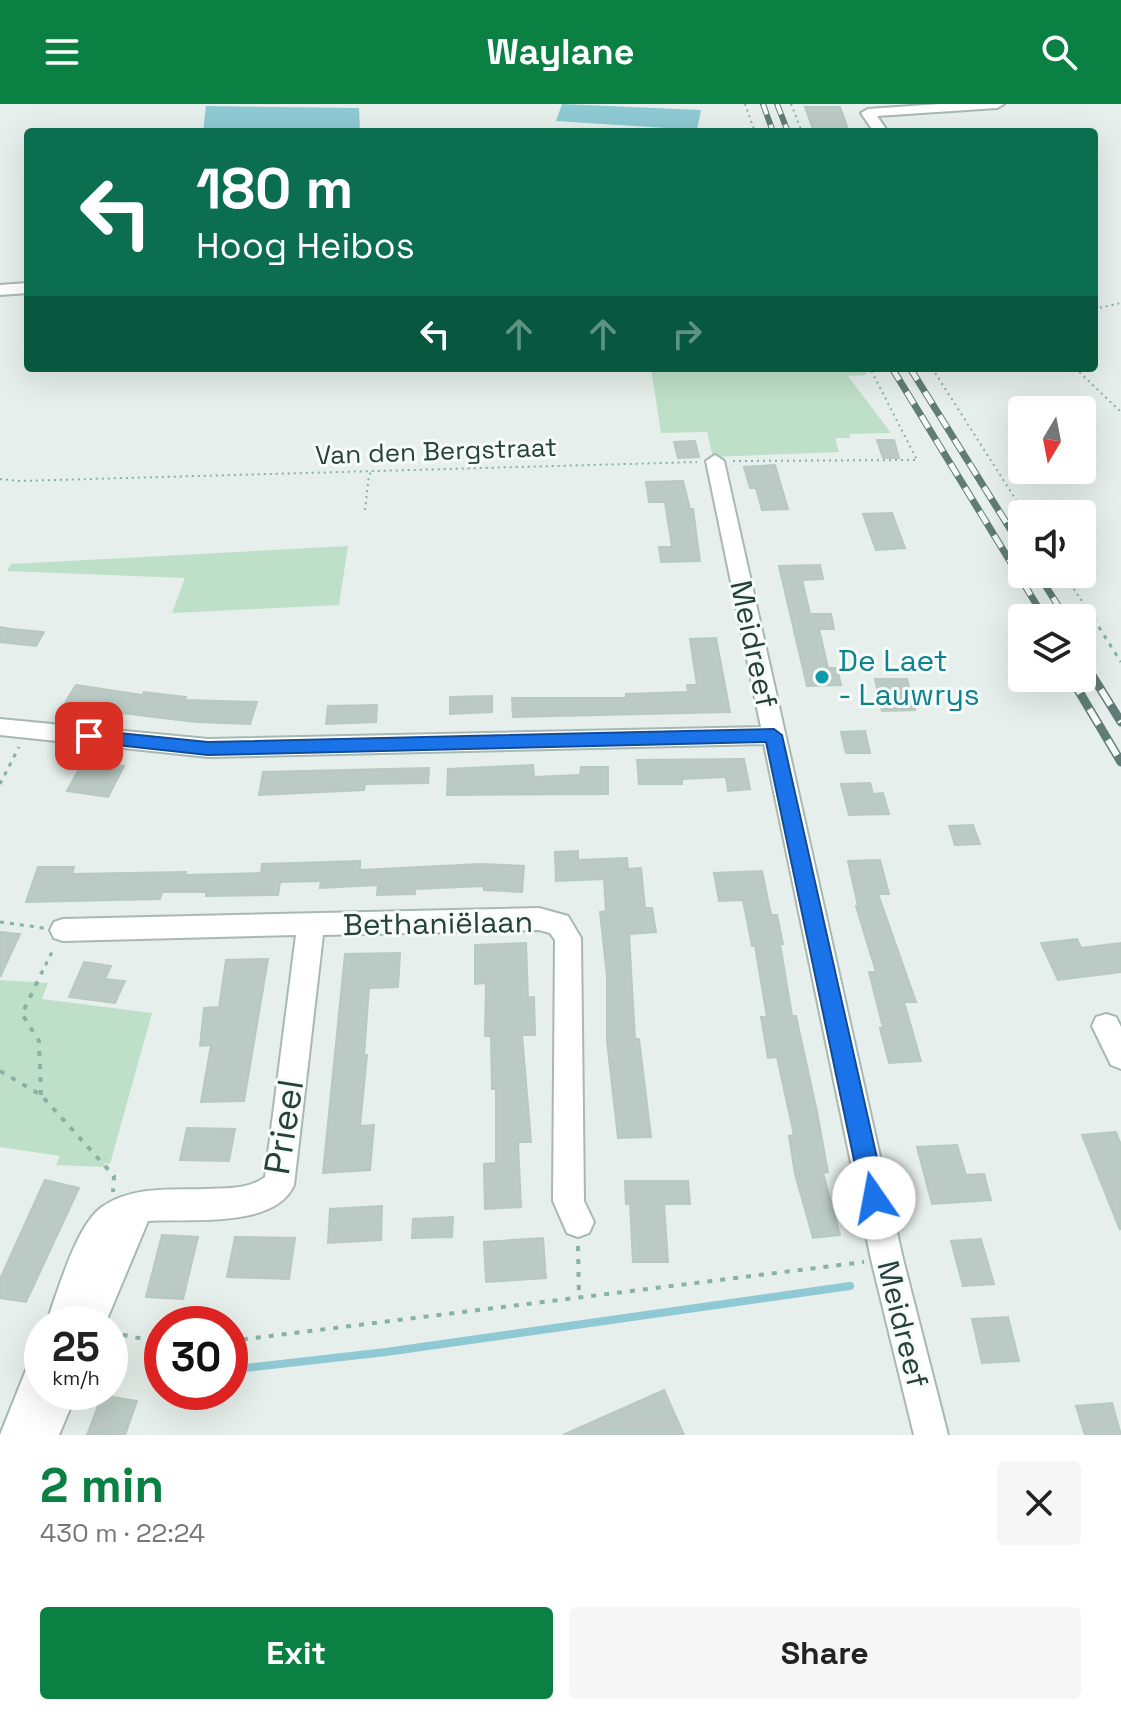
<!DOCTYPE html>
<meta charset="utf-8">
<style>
:root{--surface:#fff;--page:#f6f6f6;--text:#222;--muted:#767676;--accent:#0b8043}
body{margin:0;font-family:"Space Grotesk",sans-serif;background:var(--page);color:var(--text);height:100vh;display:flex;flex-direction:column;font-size:30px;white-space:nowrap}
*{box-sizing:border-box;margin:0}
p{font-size:26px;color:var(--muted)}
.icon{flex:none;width:44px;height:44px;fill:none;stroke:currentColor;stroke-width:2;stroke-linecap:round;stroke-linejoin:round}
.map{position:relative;height:1331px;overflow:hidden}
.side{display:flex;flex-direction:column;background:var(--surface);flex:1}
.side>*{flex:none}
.hud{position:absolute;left:24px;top:24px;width:1074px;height:244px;border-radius:8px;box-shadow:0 8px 32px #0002;background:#0b6e4f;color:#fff;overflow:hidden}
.needle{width:52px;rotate:190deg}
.fabs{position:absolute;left:1008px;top:292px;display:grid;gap:16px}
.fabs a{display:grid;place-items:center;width:88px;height:88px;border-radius:8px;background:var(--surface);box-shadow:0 8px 32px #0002;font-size:40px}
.speed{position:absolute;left:24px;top:1202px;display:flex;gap:16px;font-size:40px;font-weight:700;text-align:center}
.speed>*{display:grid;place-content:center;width:104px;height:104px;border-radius:50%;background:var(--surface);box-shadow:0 8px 32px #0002;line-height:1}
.speed small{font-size:20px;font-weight:400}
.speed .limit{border:12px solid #d22;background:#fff;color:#111}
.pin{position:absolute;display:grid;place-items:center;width:68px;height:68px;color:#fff;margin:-34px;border-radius:16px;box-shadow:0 4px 12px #0006}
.me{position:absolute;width:88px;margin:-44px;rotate:348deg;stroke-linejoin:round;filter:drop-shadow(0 0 6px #0008)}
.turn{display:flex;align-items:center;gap:28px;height:168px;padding:0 40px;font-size:36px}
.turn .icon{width:104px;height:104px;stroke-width:2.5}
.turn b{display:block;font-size:56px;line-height:68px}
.lanes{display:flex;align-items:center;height:76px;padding:0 40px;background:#0003;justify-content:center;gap:40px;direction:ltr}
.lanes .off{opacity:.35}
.round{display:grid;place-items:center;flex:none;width:84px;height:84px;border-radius:8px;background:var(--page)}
.overview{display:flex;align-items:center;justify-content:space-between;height:136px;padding:0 40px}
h1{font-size:48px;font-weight:700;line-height:60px;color:var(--accent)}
.button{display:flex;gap:16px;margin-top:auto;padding:16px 40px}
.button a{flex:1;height:92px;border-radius:8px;background:var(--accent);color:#fff;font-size:32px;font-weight:700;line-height:92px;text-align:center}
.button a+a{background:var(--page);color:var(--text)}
header{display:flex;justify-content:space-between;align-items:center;height:104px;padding:0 40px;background:var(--accent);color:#fff;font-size:36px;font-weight:700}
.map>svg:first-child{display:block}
.green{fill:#bfe0c8}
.water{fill:#8ec9d4}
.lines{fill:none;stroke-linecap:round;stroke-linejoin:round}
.stream{stroke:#8ec9d4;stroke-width:8}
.building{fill:#bbcac4;stroke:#b8c9c2;stroke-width:2}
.minor-casing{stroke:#a8b8b2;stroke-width:4}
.path-far2{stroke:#86b3a5;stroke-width:2;stroke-dasharray:2 4;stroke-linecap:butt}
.path-far1{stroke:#86b3a5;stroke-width:3;stroke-dasharray:4 6;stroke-linecap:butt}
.path{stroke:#86b3a5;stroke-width:4;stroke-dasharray:5 8;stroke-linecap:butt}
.minor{fill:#fff;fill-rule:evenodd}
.rail-far2-casing{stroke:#5f7d75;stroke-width:6}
.rail-far1-casing{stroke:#5f7d75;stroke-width:7}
.rail-casing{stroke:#5f7d75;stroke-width:9}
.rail-far2{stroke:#f7fbf9;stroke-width:4;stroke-dasharray:11;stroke-linecap:butt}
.rail-far1{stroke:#f7fbf9;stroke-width:5;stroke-dasharray:14;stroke-linecap:butt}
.rail{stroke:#f7fbf9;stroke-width:6;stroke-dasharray:18;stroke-linecap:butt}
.route{fill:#1a73e8;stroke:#114b97;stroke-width:2}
.culture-dot{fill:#0f9aa8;stroke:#f7fbf9;stroke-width:3}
.labels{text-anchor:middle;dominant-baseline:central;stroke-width:6;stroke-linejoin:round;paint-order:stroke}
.far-street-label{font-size:26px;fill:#24423a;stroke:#f7fbf9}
.street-label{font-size:30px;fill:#24423a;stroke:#f7fbf9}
.culture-label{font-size:30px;fill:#0d838f;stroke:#f7fbf9;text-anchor:start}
.near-street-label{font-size:36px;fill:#24423a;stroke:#f7fbf9}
</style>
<header><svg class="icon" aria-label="menu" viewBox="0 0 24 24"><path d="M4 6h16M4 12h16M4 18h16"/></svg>Waylane<svg class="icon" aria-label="search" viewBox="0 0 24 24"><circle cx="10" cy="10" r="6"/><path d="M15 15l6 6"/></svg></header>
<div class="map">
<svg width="1121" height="1331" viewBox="0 0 1121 1331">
<rect width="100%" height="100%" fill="#e6efeb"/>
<path class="green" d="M 651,264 L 863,264 L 867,271 L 848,272 L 891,329 L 850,330 L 849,334 L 835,334 L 839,348 L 713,353 L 707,328 L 661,329 Z
M 348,442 L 339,501 L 172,509 L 185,474 L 7,467 L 11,460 Z
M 0,876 L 48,879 L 42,895 L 152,909 L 110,1060 L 105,1059 L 104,1063 L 56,1061 L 60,1052 L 0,1043 Z"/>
<path class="water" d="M 562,0 L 701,6 L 697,26 L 556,17 Z
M 206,2 L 359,4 L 360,28 L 203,28 Z"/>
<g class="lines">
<path class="stream" d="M 237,1265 L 386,1248 L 850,1182"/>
</g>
<path class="building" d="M 805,3 L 840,3 L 848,25 L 813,25 Z
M 877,336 L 894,336 L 899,354 L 883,354 Z
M 695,337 L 699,353 L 678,354 L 674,338 Z
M 775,361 L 788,405 L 762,406 L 756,384 L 750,384 L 744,363 Z
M 683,377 L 690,405 L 693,405 L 700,457 L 661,458 L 659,443 L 672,443 L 665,398 L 649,398 L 646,378 Z
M 892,409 L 905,444 L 876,446 L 863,410 Z
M 820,461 L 823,475 L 802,476 L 810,510 L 831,510 L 834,525 L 819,525 L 828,564 L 837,564 L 841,581 L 807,582 L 779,462 Z
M 0,523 L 11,525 L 44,528 L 36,542 L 0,538 Z
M 716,534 L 730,608 L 513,613 L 512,594 L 626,594 L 626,590 L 688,588 L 687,581 L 697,581 L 690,535 Z
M 875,575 L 907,575 L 915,606 L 882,607 Z
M 76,581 L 142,591 L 144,588 L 186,593 L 185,596 L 257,598 L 250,620 L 196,618 L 63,602 Z
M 492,592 L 492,608 L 450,610 L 450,593 Z
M 377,601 L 376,618 L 326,620 L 328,602 Z
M 865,627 L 870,649 L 846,649 L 841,628 Z
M 744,655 L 750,685 L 728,687 L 726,673 L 682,675 L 682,680 L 639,680 L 637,656 Z
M 84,656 L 124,662 L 108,693 L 67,687 Z
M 533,661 L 534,673 L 580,671 L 581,663 L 608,663 L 608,690 L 447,691 L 448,665 Z
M 429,664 L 428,679 L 365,680 L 364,686 L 259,691 L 263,668 Z
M 870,679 L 873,690 L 883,689 L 889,710 L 849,711 L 841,680 Z
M 973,721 L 980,740 L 955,741 L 949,722 Z
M 578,747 L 578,756 L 627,754 L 628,765 L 641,764 L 645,804 L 652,804 L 656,828 L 629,830 L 635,935 L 639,935 L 651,1033 L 618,1034 L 607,937 L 607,872 L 600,808 L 606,807 L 604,775 L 556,777 L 555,748 Z
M 880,756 L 889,790 L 878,790 L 916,898 L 904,898 L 921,957 L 889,959 L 880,924 L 883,924 L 869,868 L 876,868 L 856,802 L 858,802 L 848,757 Z
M 360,757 L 360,766 L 481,760 L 524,762 L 522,788 L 484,786 L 484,782 L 415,785 L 415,790 L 377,791 L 378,781 L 320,784 L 321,777 L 280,778 L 278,791 L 206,792 L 206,788 L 162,788 L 160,795 L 26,798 L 38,763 L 74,763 L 72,770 L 186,768 L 186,771 L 261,769 L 262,760 Z
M 762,767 L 771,811 L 777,811 L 783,840 L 780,840 L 792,912 L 796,912 L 817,1008 L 828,1068 L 823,1069 L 840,1131 L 813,1134 L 795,1070 L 789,1032 L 794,1031 L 777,953 L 768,954 L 761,913 L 767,913 L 755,842 L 752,842 L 743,796 L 719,797 L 714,769 Z
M 0,828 L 20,830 L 0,873 Z
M 1077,835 L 1081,844 L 1121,839 L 1121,868 L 1058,876 L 1041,839 Z
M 526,839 L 528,894 L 534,893 L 535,931 L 522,931 L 531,1038 L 518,1038 L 521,1103 L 485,1105 L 484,1060 L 496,1059 L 496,985 L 492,985 L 491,932 L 485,932 L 486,879 L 475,880 L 475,841 Z
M 400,849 L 398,883 L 369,884 L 364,951 L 367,951 L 360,1022 L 374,1021 L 370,1066 L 323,1069 L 345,850 Z
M 268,855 L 244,997 L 201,998 L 211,941 L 200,942 L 204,904 L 219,903 L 226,856 Z
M 84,858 L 111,862 L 105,875 L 125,877 L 115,899 L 69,893 Z
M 187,1024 L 235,1025 L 229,1057 L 180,1056 Z
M 1116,1028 L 1121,1041 L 1120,1126 L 1082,1031 Z
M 957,1041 L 966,1071 L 984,1070 L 991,1096 L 932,1100 L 917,1043 Z
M 45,1076 L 79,1084 L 26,1198 L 0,1194 L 0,1175 Z
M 625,1077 L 688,1077 L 690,1100 L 664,1100 L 668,1158 L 633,1158 L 630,1100 L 626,1100 Z
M 382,1102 L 381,1136 L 328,1139 L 330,1105 Z
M 453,1113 L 452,1133 L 412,1134 L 413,1115 Z
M 162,1131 L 198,1133 L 183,1195 L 146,1193 Z
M 235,1133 L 295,1134 L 289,1175 L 227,1173 Z
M 543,1134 L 546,1174 L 486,1178 L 484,1138 Z
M 981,1135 L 994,1180 L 963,1182 L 951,1137 Z
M 1008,1213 L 1019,1257 L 982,1259 L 972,1215 Z
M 664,1286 L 684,1331 L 563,1331 Z
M 102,1291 L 137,1297 L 125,1331 L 87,1331 Z
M 1112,1299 L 1121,1331 L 1085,1331 L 1076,1302 Z"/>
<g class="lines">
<g class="minor-casing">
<path id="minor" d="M 940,0 L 1004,0 L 997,4 L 877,12 L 888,28 L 874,28 L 861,9 L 868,5 Z
M 28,179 L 28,189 L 0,191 L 0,181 Z
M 715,351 L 724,357 L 903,1155 L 948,1331 L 914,1331 L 871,1155 L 764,640 L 208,653 L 0,631 L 0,615 L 208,635 L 761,623 L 706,357 Z
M 539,804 L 568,812 L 581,834 L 584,1097 L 594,1118 L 589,1129 L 578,1133 L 567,1129 L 553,1097 L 555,836 L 550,829 L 539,826 L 323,831 L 294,1081 C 275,1125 188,1114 148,1117 L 105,1220 L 46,1220 C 57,1190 76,1121 102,1103 C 131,1082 171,1086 205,1085 C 225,1084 248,1086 265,1073 L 296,831 L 63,837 L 54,834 L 50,826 L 54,818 L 63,815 Z
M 1106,910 L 1116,913 L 1121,923 L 1121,965 L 1111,961 L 1092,922 L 1096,913 Z
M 42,1251 L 42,1288 L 77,1288 L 59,1331 L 0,1331 L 30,1256 Z"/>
</g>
<path class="path-far2" d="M 745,0 L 755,28
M 791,0 L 802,28
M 1094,205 L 1121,199
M 932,264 L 1025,410
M 1075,264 L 1121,308
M 733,357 L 917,356 L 870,264
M 0,375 L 19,377 L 697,358
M 365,406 L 369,371 L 373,366
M 1064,470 L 1089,508"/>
<path class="path-far1" d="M 1088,506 L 1121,558
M 0,680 L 19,643
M 0,818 L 44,824
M 41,870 L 54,844"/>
<path class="path" d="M 0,967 L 41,991 L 114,1072 L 113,1088
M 41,991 L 39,937 L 22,910 L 42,868
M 578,1142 L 579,1194
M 110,1228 L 162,1239
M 230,1237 L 864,1158"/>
<use href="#minor" class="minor"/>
<g class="rail-far2-casing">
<path id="rail-far2" d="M 763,0 L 773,28
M 777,0 L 788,28"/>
</g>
<g class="rail-far1-casing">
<path id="rail-far1" d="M 892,264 L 1041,508
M 910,264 L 1022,444
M 1038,470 L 1062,508"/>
</g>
<g class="rail-casing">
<path id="rail" d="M 1039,506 L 1044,514
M 1061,506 L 1066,514
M 1082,555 L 1121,618
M 1071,574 L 1121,658"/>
</g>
<use href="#rail-far2" class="rail-far2"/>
<use href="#rail-far1" class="rail-far1"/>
<use href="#rail" class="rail"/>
</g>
<path class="route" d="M 774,625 L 782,631 L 886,1094 L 882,1102 L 874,1105 L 866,1102 L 862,1094 L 766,638 L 208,651 L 89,638 L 80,632 L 89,626 L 208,638 Z"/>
<circle class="culture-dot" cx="822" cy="573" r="8"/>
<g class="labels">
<g class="far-street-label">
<text transform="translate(436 347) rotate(-2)">Van den Bergstraat</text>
</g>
<g class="street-label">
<text transform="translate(754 540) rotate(78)">Meidreef</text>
<text transform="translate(438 819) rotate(-1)">Bethaniëlaan</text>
<text transform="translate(903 1220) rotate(76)">Meidreef</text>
</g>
<g class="culture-label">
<text x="838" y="556">De Laet<tspan x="838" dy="34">- Lauwrys</tspan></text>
</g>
<g class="near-street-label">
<text transform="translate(284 1023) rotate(-81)">Prieel</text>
</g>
</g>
</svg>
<div class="fabs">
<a><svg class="needle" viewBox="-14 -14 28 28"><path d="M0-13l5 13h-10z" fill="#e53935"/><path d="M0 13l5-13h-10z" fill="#767676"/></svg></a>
<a><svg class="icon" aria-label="sound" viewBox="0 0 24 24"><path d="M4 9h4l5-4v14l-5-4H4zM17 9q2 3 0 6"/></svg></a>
<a><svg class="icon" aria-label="layers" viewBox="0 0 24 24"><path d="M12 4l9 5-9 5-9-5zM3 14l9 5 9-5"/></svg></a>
</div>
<div class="speed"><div>25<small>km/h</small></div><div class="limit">30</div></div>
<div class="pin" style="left:89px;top:632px;background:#d93025"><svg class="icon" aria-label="arrive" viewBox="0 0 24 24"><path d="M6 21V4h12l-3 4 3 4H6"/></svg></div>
<svg class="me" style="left:874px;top:1094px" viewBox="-20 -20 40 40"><circle r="19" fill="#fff"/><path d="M0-13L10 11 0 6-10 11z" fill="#1a73e8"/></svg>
<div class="hud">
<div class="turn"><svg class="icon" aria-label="left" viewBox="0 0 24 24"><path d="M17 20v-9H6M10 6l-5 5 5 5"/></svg><div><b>180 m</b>Hoog Heibos</div></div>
<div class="lanes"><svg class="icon" aria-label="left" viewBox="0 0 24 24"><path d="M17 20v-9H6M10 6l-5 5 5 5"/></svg><svg class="icon off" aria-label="ahead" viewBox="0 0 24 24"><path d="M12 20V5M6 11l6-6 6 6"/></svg><svg class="icon off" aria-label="ahead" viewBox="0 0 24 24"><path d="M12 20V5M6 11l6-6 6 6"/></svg><svg class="icon off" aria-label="right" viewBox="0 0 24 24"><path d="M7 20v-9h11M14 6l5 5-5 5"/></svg></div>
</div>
</div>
<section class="side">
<div class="overview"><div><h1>2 min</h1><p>430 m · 22:24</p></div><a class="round"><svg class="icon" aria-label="close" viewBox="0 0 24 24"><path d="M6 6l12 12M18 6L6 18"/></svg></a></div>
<div class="button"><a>Exit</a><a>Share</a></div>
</section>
